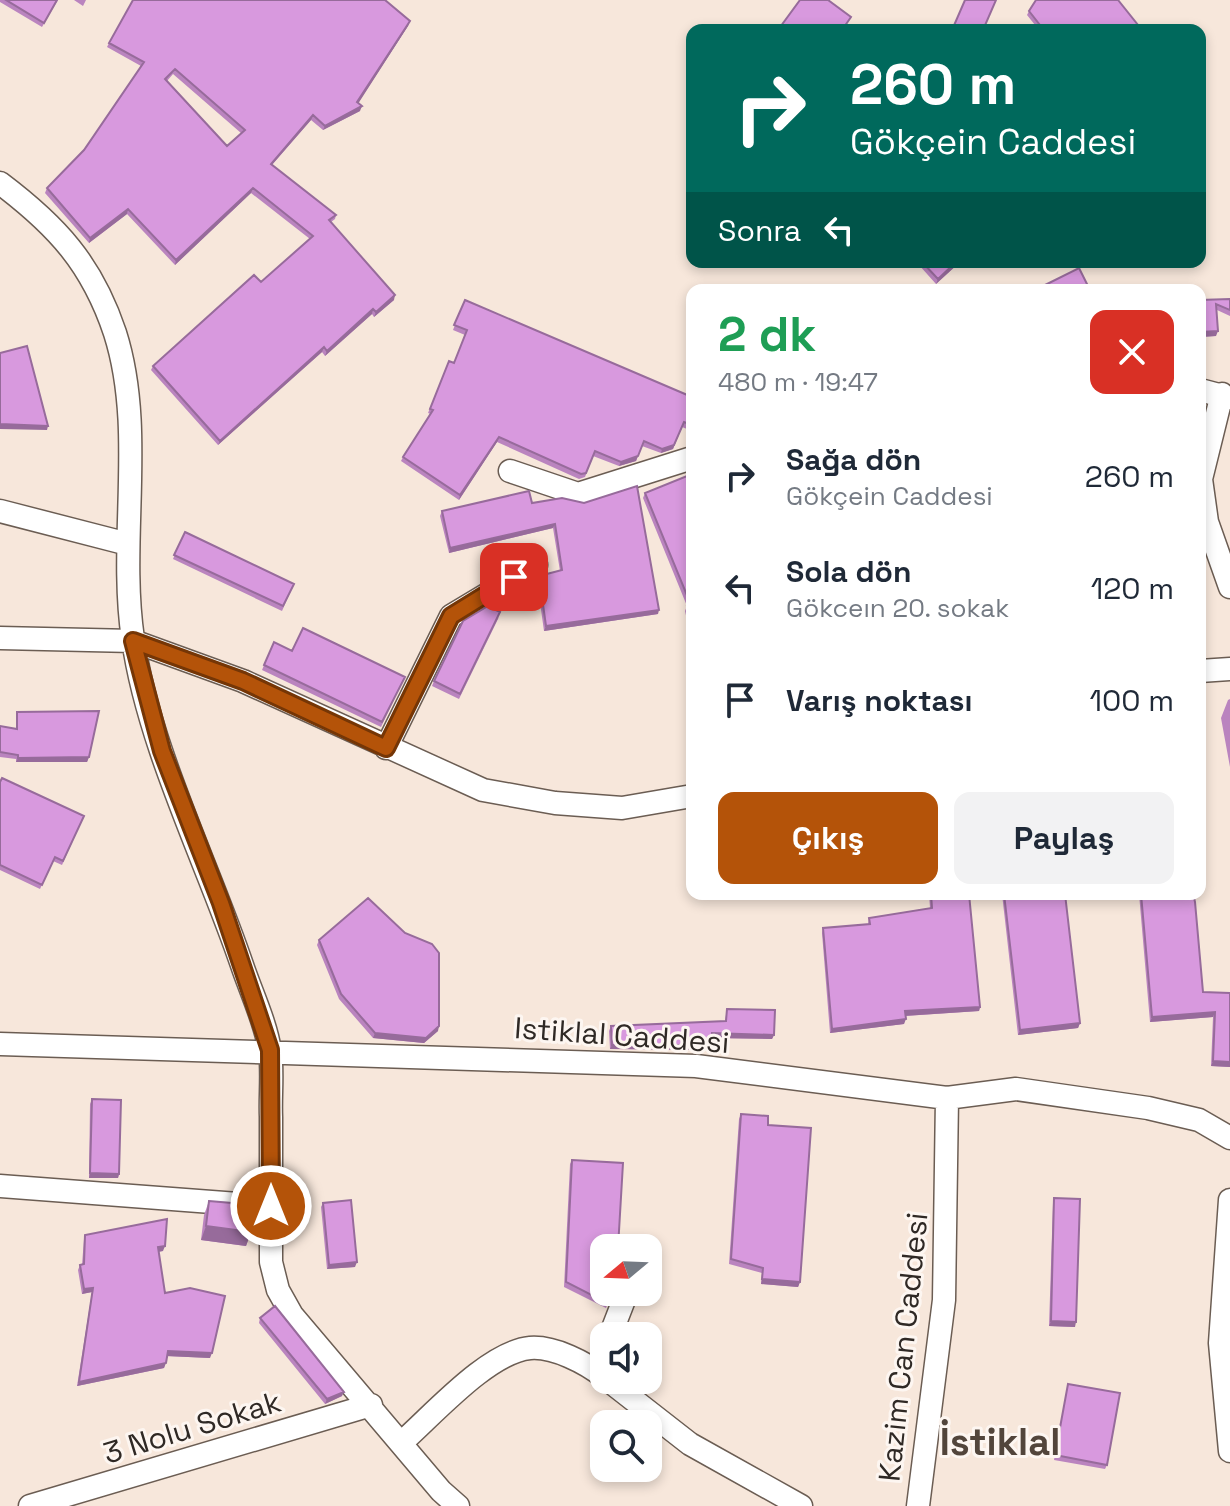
<!DOCTYPE html>
<html lang="tr">
<meta charset="utf-8">
<style>
:root{--surface:#fff;--page:#f2f2f3;--text:#1f2937;--muted:#747a83;--accent:#b45309}
body{margin:0;font-family:"Space Grotesk",sans-serif;background:var(--page);color:var(--text);height:100vh;display:flex;flex-direction:column;font-size:30px;white-space:nowrap}
*{box-sizing:border-box;margin:0}
p{font-size:26px;color:var(--muted)}
.icon{flex:none;width:44px;height:44px;fill:none;stroke:currentColor;stroke-width:2;stroke-linecap:round;stroke-linejoin:round}
.map{position:relative;flex:1;overflow:hidden}
.drawer{position:absolute;left:686px;top:284px;width:520px;height:616px;display:flex;flex-direction:column;background:var(--surface);border-radius:16px;box-shadow:0 4px 12px #0003}
.drawer>*{flex:none}
.guide{position:absolute;left:686px;top:24px;width:520px;height:244px;border-radius:16px;box-shadow:0 4px 12px #0003;background:#00695c;color:#fff;overflow:hidden}
.needle{width:52px;rotate:251deg}
.controls{position:absolute;left:590px;top:1234px;display:grid;gap:16px}
.controls a{display:grid;place-items:center;width:72px;height:72px;border-radius:16px;background:var(--surface);box-shadow:0 4px 12px #0003;font-size:40px}
.pin{position:absolute;display:grid;place-items:center;width:68px;height:68px;color:#fff;margin:-34px;border-radius:16px;box-shadow:0 4px 12px #0006}
.me{position:absolute;width:88px;margin:-44px;rotate:0deg;stroke-linejoin:round;filter:drop-shadow(0 0 6px #0008)}
.turn{display:flex;align-items:center;gap:28px;height:168px;padding:0 32px;font-size:36px}
.turn .icon{width:104px;height:104px;stroke-width:2.5}
.turn b{display:block;font-size:56px;line-height:68px}
.then{display:flex;align-items:center;height:76px;padding:0 32px;background:#0003;gap:16px;font-size:30px}
.round{display:grid;place-items:center;flex:none;width:84px;height:84px;border-radius:16px;background:var(--page)}
.headline{display:flex;align-items:center;justify-content:space-between;height:136px;padding:0 32px}
h1{font-size:48px;font-weight:700;line-height:60px;color:#1e9e55}
.cta{display:flex;gap:16px;margin-top:auto;padding:16px 32px}
.cta a{flex:1;height:92px;border-radius:16px;background:var(--accent);color:#fff;font-size:32px;font-weight:700;line-height:92px;text-align:center}
.cta a+a{background:var(--page);color:var(--text)}
ul{padding:0;list-style:none}
li{display:flex;align-items:center;gap:24px;height:112px;padding:0 32px}
li div{flex:1}
li b{display:block;font-size:30px}
li em{font-style:normal}
.map>svg:first-child{display:block}
.lines{fill:none;stroke-linecap:round;stroke-linejoin:round}
.minor-casing{stroke:#6b5d53;stroke-width:25}
.minor{stroke:#fff;stroke-width:22}
.wall{fill:#ba84bf;fill-rule:evenodd}
.shaded-wall{fill:#976b9b}
.building{fill:#d899de;stroke:#976b9b;stroke-width:2;fill-rule:evenodd}
.route-casing{stroke:#753606;stroke-width:20}
.route{stroke:#b45309;stroke-width:14}
.labels{text-anchor:middle;dominant-baseline:central;stroke-width:6;stroke-linejoin:round;paint-order:stroke}
.street-label{font-size:30px;fill:#2f2925;stroke:#fdf6f1}
.district-label{font-size:38px;font-weight:bold;fill:#52453b;stroke:#fdf6f1}
</style>
<div class="map">
<svg width="1230" height="1506" viewBox="0 0 1230 1506">
<rect width="100%" height="100%" fill="#f7e7db"/>
<g class="lines">
<g class="minor-casing">
<path id="minor" d="M 0,183 C 57,226 92,264 115,333 C 146,430 118,539 133,639 C 148,746 207,862 242,965 C 251,992 266,1023 270,1051 C 273,1072 270,1096 271,1117 C 271,1166 271,1214 271,1262 L 278,1290 L 292,1315 L 441,1491 L 458,1506
M 1200,390 L 1230,398
M 1222,394 L 1201,479 L 1207,522 L 1230,587
M 510,471 L 578,494 L 692,458
M 0,511 L 128,544
M 0,638 L 133,641 L 243,681 L 483,790 L 555,803 L 622,808 L 692,796
M 1200,671 L 1230,669
M 386,748 L 451,616 L 536,565
M 0,1044 L 696,1066 L 947,1098 L 1016,1089 L 1148,1108 L 1199,1120 L 1230,1138
M 0,1186 L 238,1204
M 1230,1200 L 1220,1343 L 1230,1451
M 610,1336 L 627,1292
M 608,1380 L 690,1444 L 801,1506
M 401,1443 C 433,1415 488,1352 530,1348 C 554,1346 586,1363 604,1377
M 30,1506 L 371,1405
M 918,1506 L 944,1300 L 947,1098"/>
</g>
<use href="#minor" class="minor"/>
</g>
<path class="wall" d="M 0,0 L 58,0 L 42,27 L 0,2 Z
M 74,0 L 86,0 L 83,6 Z
M 1029,11 L 1142,30 L 1039,30 L 1027,15 Z
M 410,21 L 408,26 L 358,103 L 360,111 L 323,130 L 311,120 L 272,165 L 336,215 L 335,219 L 331,222 L 394,300 L 374,317 L 372,314 L 325,356 L 322,352 L 218,445 L 151,370 L 153,366 L 261,282 L 310,239 L 251,193 L 175,265 L 127,214 L 89,243 L 45,193 L 47,188 L 84,150 L 141,66 L 107,47 L 109,43 ZM 173,74 L 241,133 L 227,146 L 167,81 Z
M 920,262 L 960,262 L 936,284 L 919,265 Z
M 1230,299 L 1230,316 L 1217,310 L 1216,336 L 1200,337 L 1200,300 Z
M 465,300 L 692,397 L 692,431 L 682,427 L 673,449 L 661,453 L 642,446 L 636,461 L 619,466 L 593,456 L 585,477 L 579,479 L 497,442 L 459,500 L 401,461 L 403,457 L 431,414 L 428,413 L 449,361 L 454,363 L 465,335 L 453,330 Z
M 692,474 L 692,642 L 685,611 L 687,606 L 643,498 L 645,493 Z
M 532,503 L 658,614 L 544,631 L 537,581 L 539,576 L 560,571 L 553,528 L 449,553 L 440,516 L 442,511 Z
M 185,532 L 294,584 L 282,611 L 173,559 Z
M 499,617 L 459,699 L 432,686 L 434,681 Z
M 274,642 L 292,651 L 403,681 L 381,727 L 262,670 Z
M 1230,699 L 1230,767 L 1221,718 L 1228,700 Z
M 17,712 L 89,757 L 87,762 L 16,762 L 16,759 L 0,757 L 0,726 L 16,729 L 16,716 Z
M 0,782 L 84,816 L 62,865 L 53,861 L 40,889 L 0,870 Z
M 929,894 L 969,894 L 980,1007 L 979,1011 L 905,1016 L 904,1024 L 830,1033 L 822,933 L 823,928 L 868,924 L 869,918 L 930,908 Z
M 1002,894 L 1065,894 L 1080,1023 L 1078,1028 L 1018,1035 Z
M 1139,894 L 1193,894 L 1203,992 L 1230,993 L 1230,1067 L 1211,1066 L 1213,1017 L 1150,1022 Z
M 319,940 L 438,1031 L 424,1043 L 373,1038 L 339,999 L 317,945 Z
M 727,1009 L 774,1035 L 772,1039 L 713,1038 L 711,1050 L 610,1049 L 609,1031 L 611,1026 L 725,1021 Z
M 92,1099 L 119,1174 L 118,1178 L 89,1178 L 90,1104 Z
M 741,1114 L 768,1125 L 800,1282 L 798,1287 L 761,1284 L 762,1273 L 729,1264 L 739,1119 Z
M 572,1160 L 612,1292 L 606,1308 L 564,1287 L 570,1164 Z
M 1054,1198 L 1075,1327 L 1049,1326 L 1053,1203 Z
M 209,1201 L 251,1232 L 246,1246 L 201,1240 L 204,1215 Z
M 323,1203 L 355,1267 L 327,1269 L 321,1207 Z
M 85,1235 L 163,1251 L 158,1252 L 165,1293 L 210,1358 L 167,1356 L 164,1368 L 77,1386 L 92,1292 L 82,1294 L 78,1270 L 80,1265 L 82,1265 L 84,1239 Z
M 260,1318 L 342,1396 L 325,1404 L 259,1323 Z
M 1068,1384 L 1107,1465 L 1105,1469 L 1054,1460 Z"/>
<path class="shaded-wall" d="M 410,21 L 408,26 L 356,107 L 357,102 Z
M 362,106 L 360,111 L 323,130 L 325,126 Z
M 313,115 L 311,120 L 269,168 L 271,164 Z
M 253,188 L 251,193 L 175,265 L 176,260 Z
M 128,209 L 127,214 L 89,243 L 90,238 Z
M 956,262 L 960,262 L 936,284 L 938,279 Z
M 395,295 L 394,300 L 374,317 L 376,312 Z
M 373,309 L 372,314 L 325,356 L 327,351 Z
M 1218,331 L 1216,336 L 1200,337 L 1200,332 Z
M 324,347 L 322,352 L 218,445 L 220,441 Z
M 684,422 L 673,449 L 661,453 L 662,449 Z
M 0,424 L 48,426 L 47,430 L 0,429 Z
M 499,437 L 497,442 L 459,500 L 460,495 Z
M 638,456 L 636,461 L 619,466 L 621,462 Z
M 555,524 L 553,528 L 449,553 L 450,548 Z
M 659,610 L 658,614 L 544,631 L 546,626 Z
M 89,757 L 87,762 L 16,762 L 18,758 Z
M 980,1007 L 979,1011 L 903,1016 L 905,1011 Z
M 1215,1012 L 1213,1017 L 1150,1022 L 1152,1017 Z
M 906,1019 L 904,1024 L 830,1033 L 832,1029 Z
M 1080,1023 L 1078,1028 L 1018,1035 L 1020,1030 Z
M 439,1026 L 438,1031 L 424,1043 L 373,1038 L 375,1033 Z
M 712,1033 L 774,1035 L 772,1039 L 711,1038 Z
M 612,1045 L 713,1045 L 711,1050 L 610,1049 Z
M 1213,1061 L 1230,1062 L 1230,1067 L 1211,1066 Z
M 90,1173 L 119,1174 L 118,1178 L 89,1178 Z
M 206,1226 L 251,1232 L 246,1246 L 201,1240 Z
M 165,1246 L 163,1251 L 156,1252 L 158,1247 Z
M 357,1262 L 355,1267 L 327,1269 L 329,1265 Z
M 762,1279 L 800,1282 L 798,1287 L 761,1284 Z
M 93,1288 L 92,1292 L 82,1294 L 84,1289 Z
M 1051,1321 L 1076,1322 L 1075,1327 L 1049,1326 Z
M 168,1351 L 212,1353 L 210,1358 L 166,1356 Z
M 166,1363 L 164,1368 L 77,1386 L 79,1382 Z
M 344,1392 L 342,1396 L 325,1404 L 327,1399 Z"/>
<path class="building" d="M 6,0 L 57,0 L 44,23 Z
M 133,0 L 385,0 L 410,21 L 357,102 L 362,106 L 325,126 L 313,115 L 271,164 L 336,215 L 329,220 L 395,295 L 376,312 L 373,309 L 327,351 L 324,347 L 220,441 L 153,366 L 254,275 L 261,282 L 313,236 L 253,188 L 176,260 L 128,209 L 90,238 L 47,188 L 84,150 L 144,62 L 109,43 ZM 175,69 L 245,130 L 227,146 L 165,79 Z
M 800,0 L 828,0 L 851,17 L 842,30 L 778,30 Z
M 965,0 L 996,0 L 983,30 L 952,30 Z
M 1036,0 L 1118,0 L 1142,30 L 1042,30 L 1043,29 L 1029,11 Z
M 922,262 L 956,262 L 938,279 Z
M 1079,268 L 1090,290 L 1035,290 Z
M 1230,299 L 1230,310 L 1216,304 L 1218,331 L 1200,332 L 1200,300 Z
M 465,300 L 692,397 L 692,425 L 684,422 L 674,445 L 662,449 L 644,441 L 638,456 L 621,462 L 595,451 L 586,473 L 581,474 L 499,437 L 460,495 L 403,457 L 433,410 L 430,409 L 449,361 L 454,363 L 467,330 L 454,325 Z
M 27,346 L 48,426 L 0,424 L 0,353 Z
M 692,474 L 692,630 L 687,606 L 691,605 L 645,493 Z
M 637,486 L 659,610 L 546,626 L 539,576 L 562,570 L 555,524 L 450,548 L 442,511 L 529,491 L 532,503 L 562,498 L 584,503 Z
M 185,532 L 294,584 L 283,606 L 174,555 Z
M 488,606 L 500,612 L 460,694 L 434,681 L 463,621 Z
M 303,628 L 405,677 L 382,722 L 264,665 L 274,642 L 292,651 Z
M 99,711 L 89,757 L 18,758 L 18,755 L 0,752 L 0,726 L 17,729 L 17,712 Z
M 2,778 L 84,816 L 63,861 L 55,857 L 42,885 L 0,865 L 0,782 Z
M 931,894 L 969,894 L 980,1007 L 905,1011 L 906,1019 L 832,1029 L 823,928 L 870,924 L 869,918 L 932,908 Z
M 1004,894 L 1065,894 L 1080,1023 L 1020,1030 Z
M 1141,894 L 1193,894 L 1195,902 L 1203,992 L 1230,993 L 1230,1062 L 1213,1061 L 1215,1012 L 1152,1017 Z
M 368,898 L 405,933 L 432,944 L 439,953 L 439,1026 L 426,1038 L 375,1033 L 341,994 L 319,940 Z
M 727,1009 L 775,1010 L 774,1035 L 712,1033 L 713,1045 L 612,1045 L 611,1026 L 726,1021 Z
M 92,1099 L 121,1100 L 119,1174 L 90,1173 Z
M 741,1114 L 768,1116 L 768,1125 L 811,1128 L 800,1282 L 762,1279 L 763,1268 L 731,1259 Z
M 572,1160 L 623,1163 L 618,1248 L 604,1248 L 604,1292 L 612,1292 L 607,1303 L 566,1282 Z
M 1054,1198 L 1080,1199 L 1076,1322 L 1051,1321 Z
M 351,1200 L 357,1262 L 329,1265 L 323,1203 Z
M 209,1201 L 255,1205 L 251,1232 L 206,1226 Z
M 167,1219 L 165,1246 L 158,1247 L 165,1293 L 190,1288 L 225,1296 L 212,1353 L 168,1351 L 166,1363 L 79,1382 L 93,1288 L 84,1289 L 80,1265 L 84,1264 L 85,1235 Z
M 275,1306 L 344,1392 L 327,1399 L 260,1318 Z
M 1068,1384 L 1120,1393 L 1107,1465 L 1055,1455 Z"/>
<g class="lines">
<g class="route-casing">
<path id="route" d="M 271,1206 L 270,1050 L 221,903 L 162,751 L 133,641 L 243,681 L 386,748 L 451,616 L 514,577"/>
</g>
<use href="#route" class="route"/>
</g>
<g class="labels">
<g class="street-label">
<text transform="translate(622 1035) rotate(4)">Istiklal Caddesi</text>
<text transform="translate(903 1347) rotate(-84)">Kazim Can Caddesi</text>
<text transform="translate(192 1427) rotate(-17)">3 Nolu Sokak</text>
</g>
<g class="district-label">
<text x="1000" y="1442">İstiklal</text>
</g>
</g>
</svg>
<div class="controls">
<a><svg class="needle" viewBox="-14 -14 28 28"><path d="M0-13l5 13h-10z" fill="#e53935"/><path d="M0 13l5-13h-10z" fill="#747a83"/></svg></a>
<a><svg class="icon" aria-label="sound" viewBox="0 0 24 24"><path d="M4 9h4l5-4v14l-5-4H4zM17 9q2 3 0 6"/></svg></a>
<a><svg class="icon" aria-label="search" viewBox="0 0 24 24"><circle cx="10" cy="10" r="6"/><path d="M15 15l6 6"/></svg></a>
</div>
<div class="pin" style="left:514px;top:577px;background:#d93025"><svg class="icon" aria-label="arrive" viewBox="0 0 24 24"><path d="M6 21V4h12l-3 4 3 4H6"/></svg></div>
<svg class="me" style="left:271px;top:1206px" viewBox="-20 -20 40 40"><circle r="17" fill="#b45309" stroke="#fff" stroke-width="3"/><path d="M0-11L8 9 0 5-8 9z" fill="#fff"/></svg>
<div class="guide">
<div class="turn"><svg class="icon" aria-label="right" viewBox="0 0 24 24"><path d="M7 20v-9h11M14 6l5 5-5 5"/></svg><div><b>260 m</b>Gökçein Caddesi</div></div>
<div class="then">Sonra<svg class="icon" aria-label="left" viewBox="0 0 24 24"><path d="M17 20v-9H6M10 6l-5 5 5 5"/></svg></div>
</div>
<section class="drawer">
<div class="headline"><div><h1>2 dk</h1><p>480 m · 19:47</p></div><a class="round" style="background:#d93025;color:#fff"><svg class="icon" aria-label="close" viewBox="0 0 24 24"><path d="M6 6l12 12M18 6L6 18"/></svg></a></div>
<ul>
<li><svg class="icon" aria-label="right" viewBox="0 0 24 24"><path d="M7 20v-9h11M14 6l5 5-5 5"/></svg><div><b>Sağa dön</b><p>Gökçein Caddesi</p></div><em>260 m</em></li>
<li><svg class="icon" aria-label="left" viewBox="0 0 24 24"><path d="M17 20v-9H6M10 6l-5 5 5 5"/></svg><div><b>Sola dön</b><p>Gökceın 20. sokak</p></div><em>120 m</em></li>
<li><svg class="icon" aria-label="arrive" viewBox="0 0 24 24"><path d="M6 21V4h12l-3 4 3 4H6"/></svg><div><b>Varış noktası</b></div><em>100 m</em></li>
</ul>
<div class="cta"><a>Çıkış</a><a>Paylaş</a></div>
</section>
</div>
